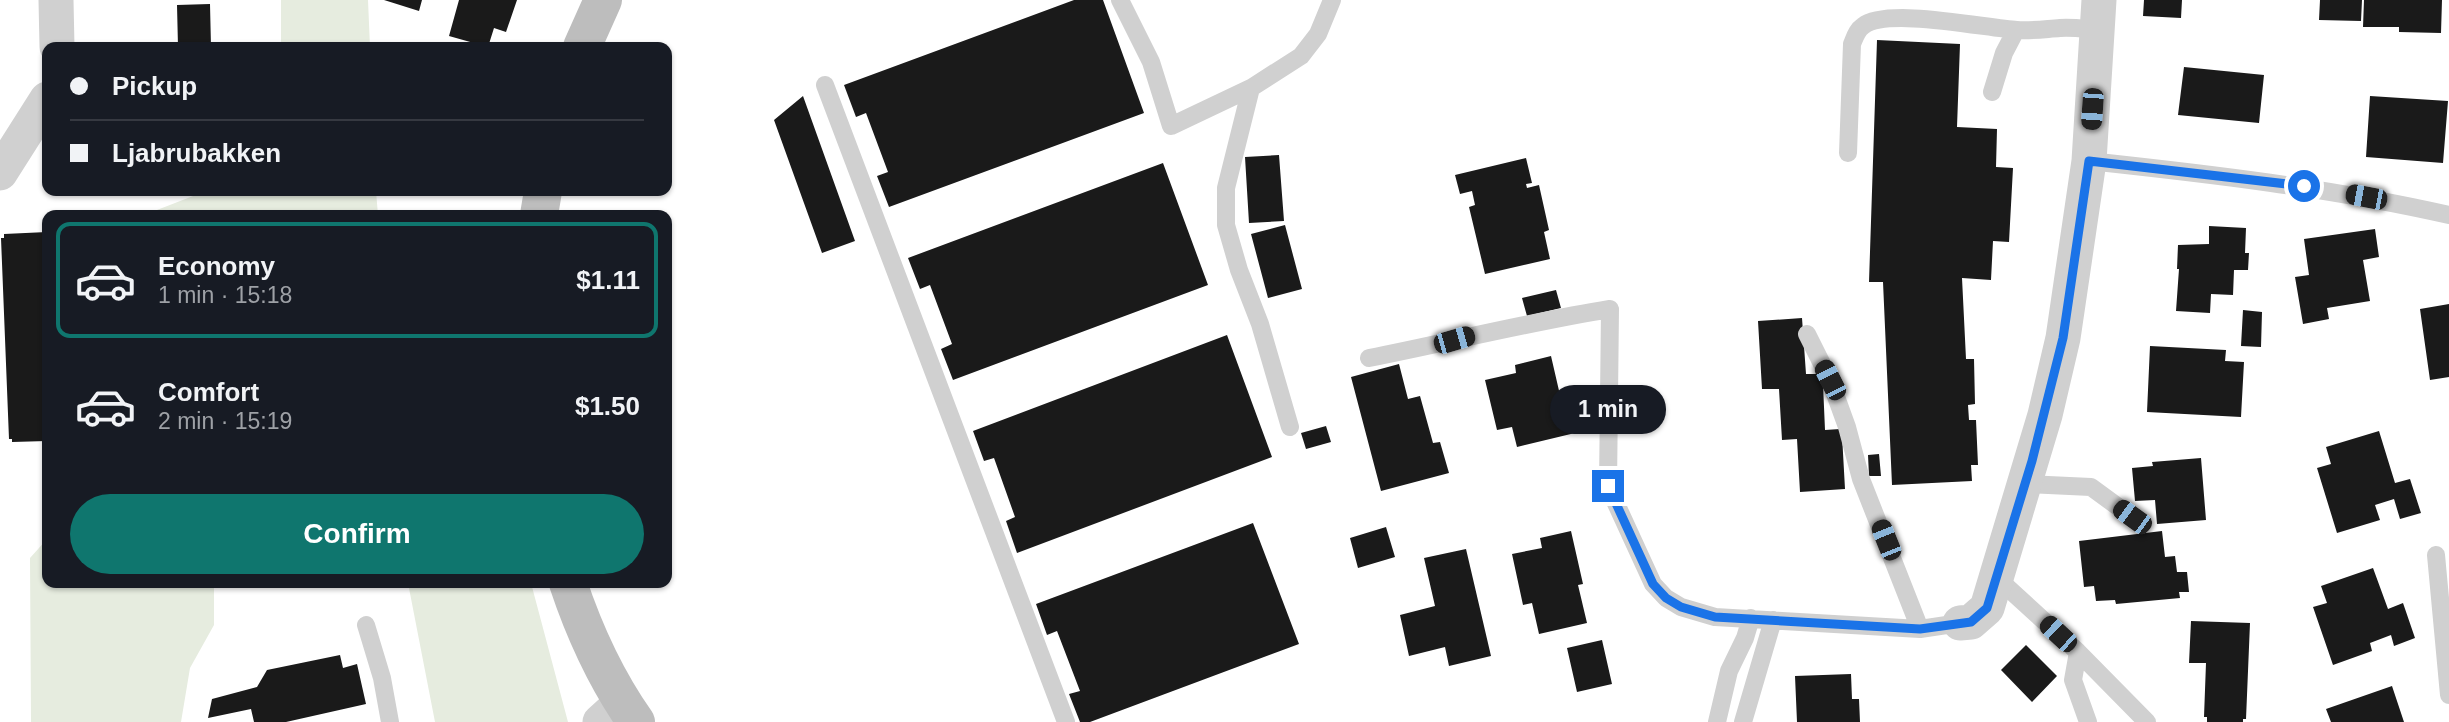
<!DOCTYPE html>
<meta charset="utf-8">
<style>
:root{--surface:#171b24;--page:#20242c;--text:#f1f3f6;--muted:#9ea1a6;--line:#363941;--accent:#0f766e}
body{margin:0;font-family:Helvetica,sans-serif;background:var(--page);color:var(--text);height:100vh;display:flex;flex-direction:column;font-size:26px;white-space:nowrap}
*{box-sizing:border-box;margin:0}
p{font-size:23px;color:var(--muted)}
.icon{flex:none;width:38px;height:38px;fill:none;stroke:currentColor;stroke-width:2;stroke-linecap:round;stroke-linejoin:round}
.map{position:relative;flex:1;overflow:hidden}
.details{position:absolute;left:42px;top:210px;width:630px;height:378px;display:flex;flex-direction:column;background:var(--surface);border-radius:14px;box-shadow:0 2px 5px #0004}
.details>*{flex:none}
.guide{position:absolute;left:42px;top:42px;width:630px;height:154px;border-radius:14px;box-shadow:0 2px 5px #0004;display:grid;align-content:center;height:154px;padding:0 28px;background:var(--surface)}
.end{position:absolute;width:32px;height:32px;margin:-16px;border:9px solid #1a73e8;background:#fff;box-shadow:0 0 0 4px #fff}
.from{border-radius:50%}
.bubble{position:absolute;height:49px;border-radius:24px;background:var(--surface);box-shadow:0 2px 5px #0004;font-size:23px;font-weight:600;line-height:49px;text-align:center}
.car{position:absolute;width:21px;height:42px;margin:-21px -10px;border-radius:9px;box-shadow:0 0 5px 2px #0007;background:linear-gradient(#222 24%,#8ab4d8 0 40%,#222 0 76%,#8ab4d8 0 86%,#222 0)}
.guide b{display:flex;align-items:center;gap:24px;height:66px;font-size:26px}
.guide b+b{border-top:2px solid var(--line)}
.guide i{width:18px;height:18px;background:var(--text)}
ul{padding:12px 0 0;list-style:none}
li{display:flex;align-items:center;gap:21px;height:116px;margin:0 14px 10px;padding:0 14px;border:4px solid transparent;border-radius:14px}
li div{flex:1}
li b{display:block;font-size:26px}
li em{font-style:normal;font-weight:600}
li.selected{border-color:var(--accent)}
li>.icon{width:63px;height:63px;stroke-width:1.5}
.button{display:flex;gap:14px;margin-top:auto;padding:14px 28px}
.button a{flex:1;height:80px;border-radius:42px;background:var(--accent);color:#fff;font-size:28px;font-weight:600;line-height:80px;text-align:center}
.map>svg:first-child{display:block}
.green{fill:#e6ecdf}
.building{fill:#1a1a1a}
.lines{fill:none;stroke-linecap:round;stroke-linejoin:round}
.lane{stroke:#d0d0d0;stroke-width:18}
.street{stroke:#d0d0d0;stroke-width:35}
.secondary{stroke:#bdbdbd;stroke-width:38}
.route{stroke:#1a73e8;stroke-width:9}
</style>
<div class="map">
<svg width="2449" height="722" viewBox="0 0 2449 722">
<rect width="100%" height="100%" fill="#fff"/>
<path class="green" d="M281 0H368L370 47H281Z
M206 191H376L378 215H144Z
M47 539V583H214V625L190 668 181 722H31L30 558Z
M408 583H531L568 722H435Z"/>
<path class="building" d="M384 0H422L419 11Z
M459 0H517L506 32 494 28 488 47 449 36Z
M1074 0H1103L1144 113 889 207 877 176 888 172 866 113 856 117 844 85Z
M2144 0H2182L2181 18 2143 16Z
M2320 0H2362L2361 21 2319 20Z
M2364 0H2442L2441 33 2399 32V27H2363Z
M210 4 211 47H178L177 5Z
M1877 40 1960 44 1957 127 1997 129 1996 167 2013 168 2009 242 1993 241 1991 280 1962 278 1966 359H1974L1975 404 1968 405 1969 420H1976L1978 465H1971L1972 481 1892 485 1883 282H1869Z
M2184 67 2264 75 2259 123 2178 115Z
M803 96 855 241 822 253 774 120Z
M2370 96 2448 101 2443 163 2366 157Z
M1279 155 1284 221 1249 223 1245 157Z
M1526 158 1532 183 1526 184 1527 188 1539 185 1549 230 1544 232 1550 259 1485 274 1469 207 1475 205 1472 191 1460 194 1455 175Z
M1163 163 1208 285 953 380 941 349 952 344 930 285 920 289 908 258Z
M1285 225 1302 289 1268 298 1251 234Z
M2209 226 2246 228 2245 253H2249L2248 270H2234L2233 295 2211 294 2210 313 2176 311 2179 269H2177L2178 245 2209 244Z
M2375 229 2379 257 2363 260 2370 301 2327 308 2329 319 2303 324 2295 277 2309 275 2304 239Z
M47 232V441L12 442V439H9L1 238H4V234Z
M1556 290 1561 308 1527 316 1522 298Z
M2449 304V377L2430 380 2420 309Z
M2243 310 2262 312 2261 347 2241 346Z
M1802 318 1806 374H1820L1821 384H1823L1825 430 1840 429V436L1842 435 1845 489 1800 492 1797 439 1782 440 1779 389H1762L1758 321Z
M1227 335 1272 457 1017 553 1006 521 1015 517 994 458 984 461 973 431Z
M2150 346 2226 350 2225 361 2244 362 2241 417 2147 412Z
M1551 356 1560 395 1566 394 1575 433 1517 447 1512 427 1497 430 1485 380 1516 373 1515 365Z
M1399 364 1408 399 1420 396 1433 443 1440 442 1449 473 1381 491 1351 377Z
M1326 426 1331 442 1306 449 1301 433Z
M2379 431 2395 483 2410 479 2421 513 2400 519 2394 499 2375 505 2380 520 2337 533 2317 468 2331 464 2326 447Z
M1879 454 1881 476H1869L1868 455Z
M2201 458 2206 520 2157 524 2155 500 2135 501 2132 468 2153 466 2152 462Z
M1253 523 1299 644 1090 722H1080L1069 694 1080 691 1057 631 1047 635 1036 604Z
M1386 527 1395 557 1358 568 1350 538Z
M1571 531 1583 584 1578 585 1587 623 1539 634 1532 603 1523 605 1512 554 1542 548 1540 538Z
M2162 531 2165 557 2175 556 2177 572H2187L2189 592H2179L2180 598 2116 604 2115 600 2096 601 2094 586 2084 587 2079 541Z
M1466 549 1491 656 1449 666 1445 647 1409 656 1400 615 1435 606 1424 558Z
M2373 568 2388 609 2403 603 2415 638 2394 646 2391 635 2370 643 2372 651 2333 665 2313 607 2327 603 2321 586Z
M2191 621 2250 623 2246 719H2243V722H2207V717H2204L2206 663H2189Z
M1602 640 1612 684 1577 692 1567 648Z
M2026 645 2057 676 2032 702 2001 670Z
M340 655 343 668 357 664 366 704 286 722H254L251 709 208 718 212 699 257 687 267 670Z
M1851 674 1852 699H1859L1860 722H1797L1795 676Z
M2392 686 2404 722H2331L2326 709Z"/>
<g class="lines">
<path class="lane" d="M1120 0 1151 62 1171 126 1251 88 1301 56 1318 34 1332 0
M825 85 1066 722
M1251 88 1226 188V225L1239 270 1260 324 1290 427
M1992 92 2004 53 2016 30
M1848 153 1852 44C1855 37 1857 30 1863 26 1887 7 1985 28 2017 30 2031 31 2045 29 2060 28 2072 27 2085 29 2097 30
M2089 161C2210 174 2330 188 2449 215
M1807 334 1830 380 1847 427 1861 479 1920 629
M1369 358C1450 342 1529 322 1610 309L1608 486 1653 584 1666 598 1681 607 1715 617 1920 629 1960 623
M2025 484 2091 487 2132 517
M2436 555 2449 695
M1997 578 2078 652 2147 722
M366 625 382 678 390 722
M2078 652 2073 680 2088 722
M1717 722 1729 671 1745 638 1751 618
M1743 722 1773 620"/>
<path class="street" d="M56 0 57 47
M0 173 47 99
M1960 623 1971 622 1987 608 2045 415 2063 338 2089 161 2099 0
M600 722 622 702"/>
<path class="secondary" d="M582 47 603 0
M539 215 543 191
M568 583C585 634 605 678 636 722"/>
</g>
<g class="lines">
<path class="route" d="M1608 486 1653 584 1666 598 1681 607 1715 617 1920 629 1971 622 1987 608 2032 461 2063 338 2089 161 2304 186"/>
</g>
</svg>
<i class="end from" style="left:2304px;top:186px"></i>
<i class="end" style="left:1608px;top:486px"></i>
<div class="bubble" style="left:1550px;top:385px;width:116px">1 min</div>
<i class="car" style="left:2092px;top:109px;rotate:184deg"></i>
<i class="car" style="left:2366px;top:197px;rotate:281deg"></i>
<i class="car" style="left:1454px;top:340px;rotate:74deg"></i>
<i class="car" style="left:1830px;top:380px;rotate:333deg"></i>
<i class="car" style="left:2132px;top:517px;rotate:306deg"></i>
<i class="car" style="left:1886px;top:540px;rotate:338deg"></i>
<i class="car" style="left:2058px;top:634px;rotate:313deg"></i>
<div class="guide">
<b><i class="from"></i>Pickup</b>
<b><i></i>Ljabrubakken</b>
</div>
<section class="details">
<ul>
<li class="selected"><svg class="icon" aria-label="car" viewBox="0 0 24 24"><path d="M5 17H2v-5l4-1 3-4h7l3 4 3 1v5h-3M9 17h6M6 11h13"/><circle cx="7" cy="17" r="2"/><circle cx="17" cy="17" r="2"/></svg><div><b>Economy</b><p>1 min · 15:18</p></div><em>$1.11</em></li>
<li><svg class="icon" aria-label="car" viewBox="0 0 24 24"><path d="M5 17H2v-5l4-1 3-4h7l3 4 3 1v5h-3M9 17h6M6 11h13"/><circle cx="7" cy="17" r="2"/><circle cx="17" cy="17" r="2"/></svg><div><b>Comfort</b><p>2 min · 15:19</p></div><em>$1.50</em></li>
</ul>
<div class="button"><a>Confirm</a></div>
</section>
</div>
